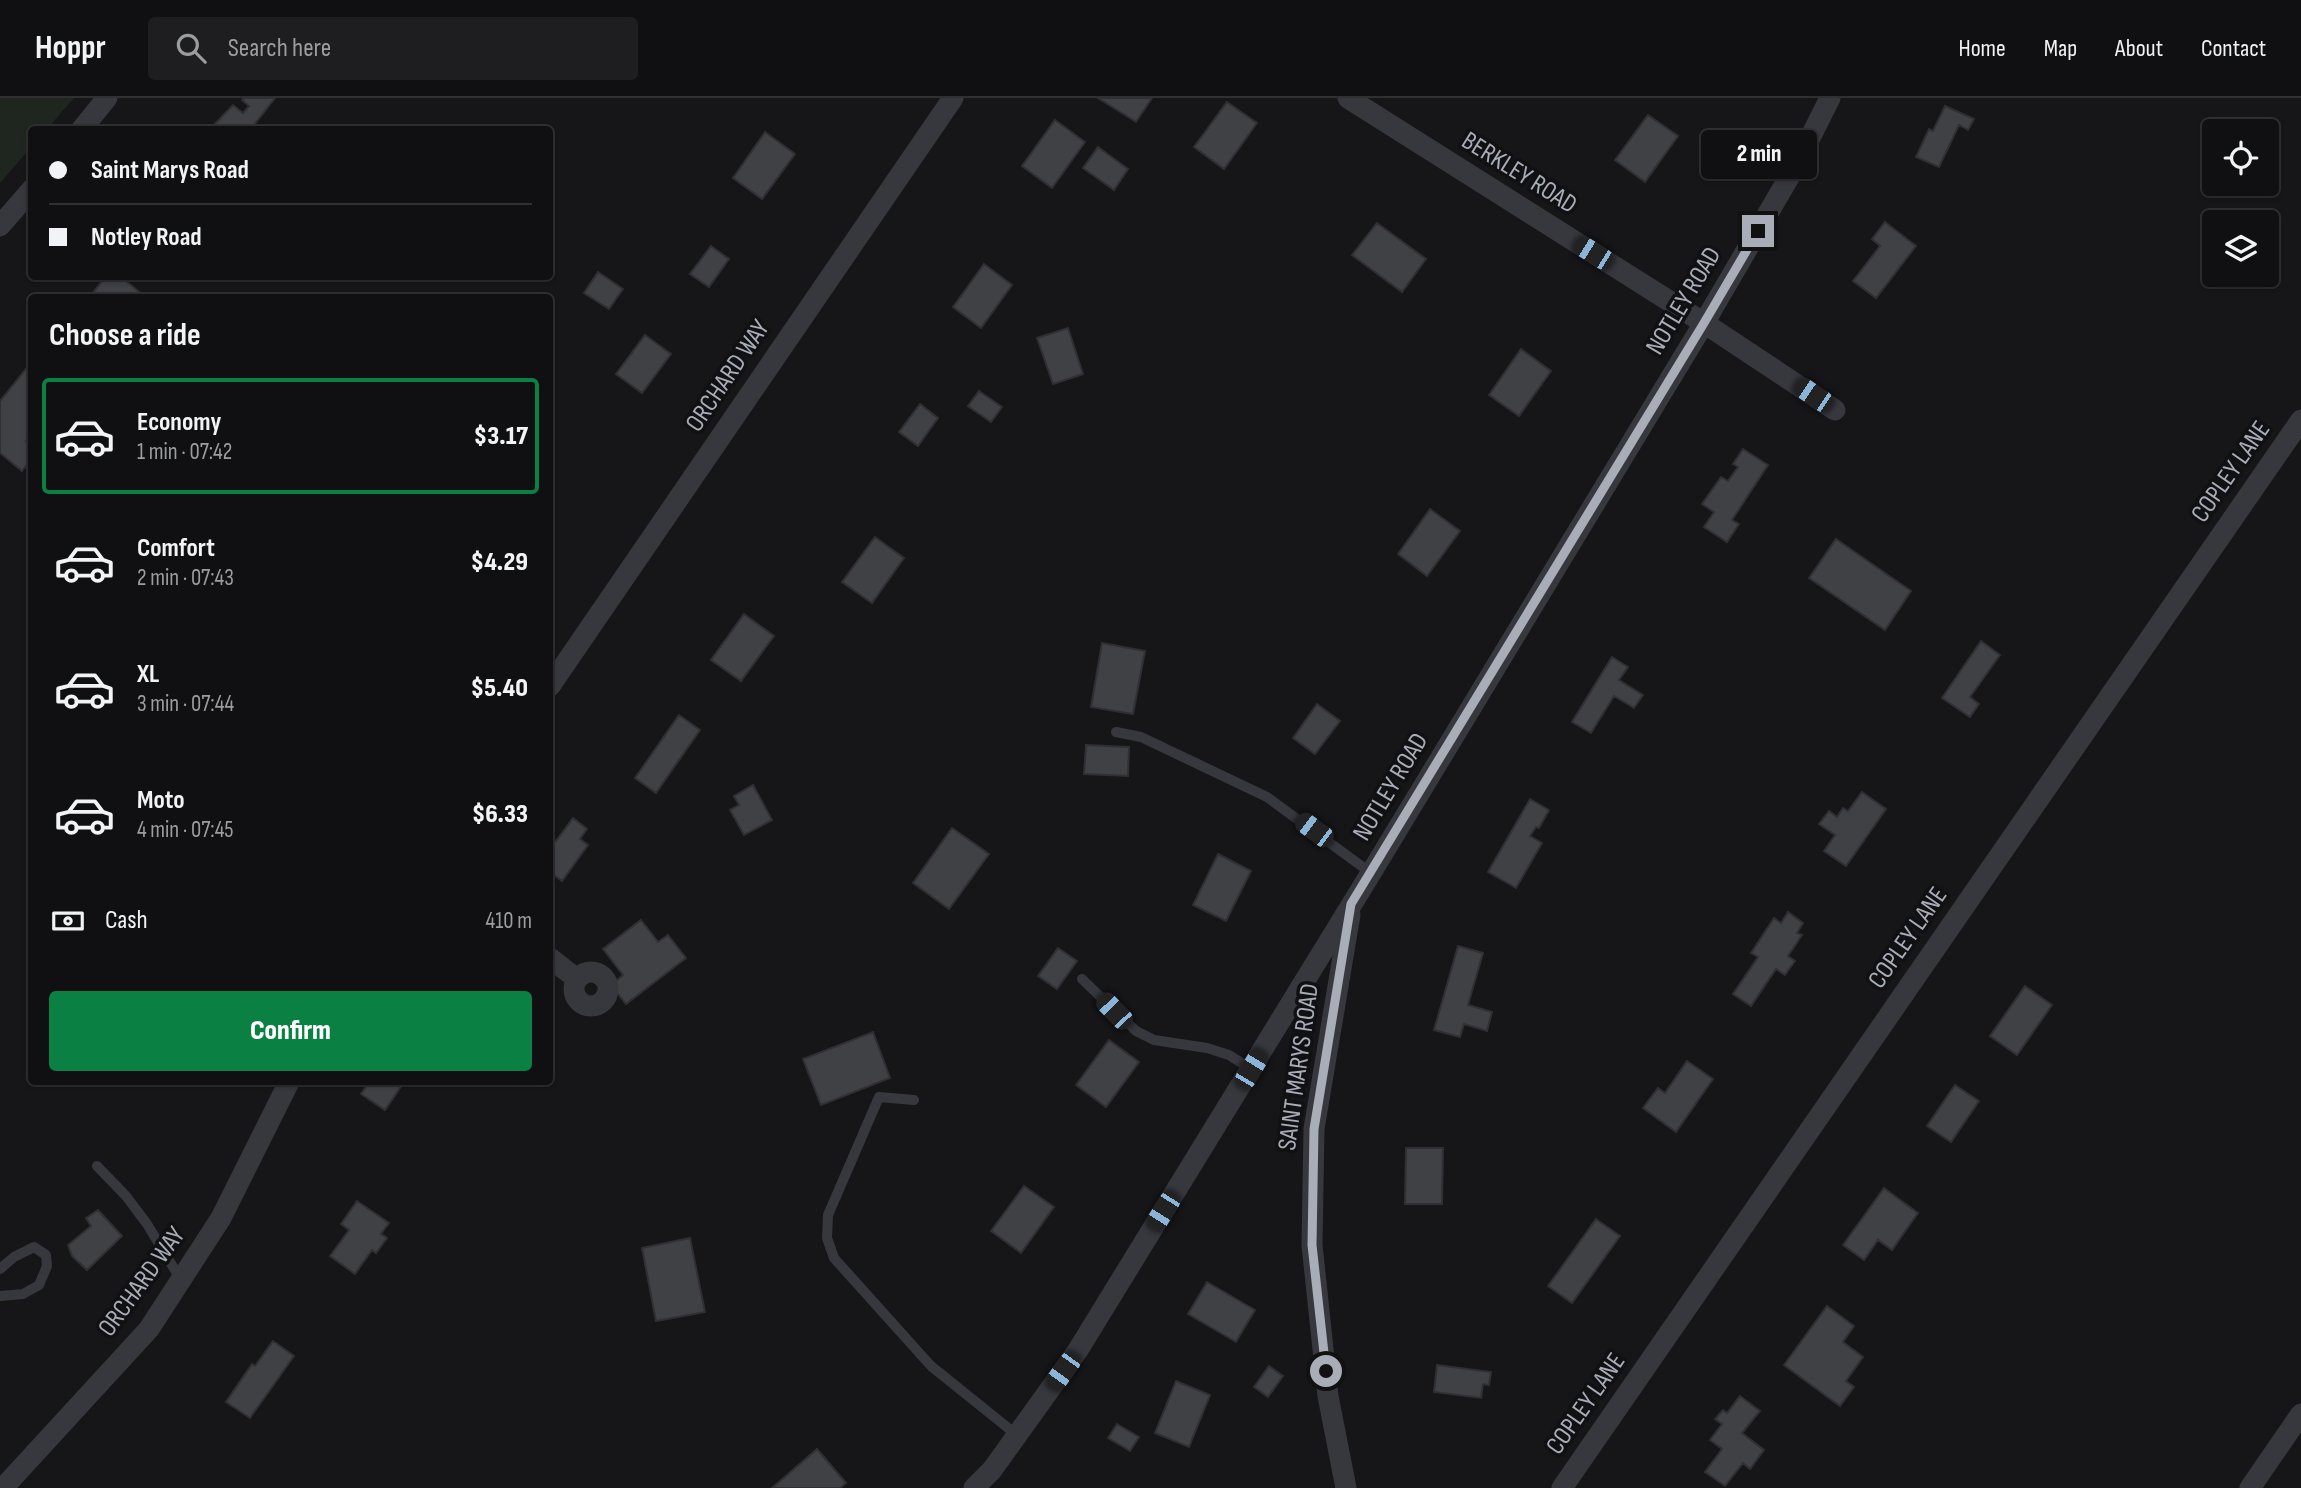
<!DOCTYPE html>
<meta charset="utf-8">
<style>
:root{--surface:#101012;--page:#1e1e20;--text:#f1f3f6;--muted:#9c9d9f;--line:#303032;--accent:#0b8043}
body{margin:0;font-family:"Sofia Sans Condensed",sans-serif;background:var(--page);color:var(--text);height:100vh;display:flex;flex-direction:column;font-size:26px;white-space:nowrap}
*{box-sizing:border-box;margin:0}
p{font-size:23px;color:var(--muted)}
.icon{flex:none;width:38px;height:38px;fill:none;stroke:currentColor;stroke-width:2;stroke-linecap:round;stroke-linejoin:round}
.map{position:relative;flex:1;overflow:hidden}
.panel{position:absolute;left:28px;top:196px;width:525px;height:791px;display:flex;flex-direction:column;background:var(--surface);border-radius:7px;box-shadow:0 2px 5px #0004,0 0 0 2px var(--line)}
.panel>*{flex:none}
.hud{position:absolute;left:28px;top:28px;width:525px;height:154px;border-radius:7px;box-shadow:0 2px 5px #0004,0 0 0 2px var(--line);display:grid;align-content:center;height:154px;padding:0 21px;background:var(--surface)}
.controls{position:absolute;left:2202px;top:21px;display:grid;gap:14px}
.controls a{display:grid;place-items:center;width:77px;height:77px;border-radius:7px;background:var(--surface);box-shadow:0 2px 5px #0004,0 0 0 2px var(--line);font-size:35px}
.end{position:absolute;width:32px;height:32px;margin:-16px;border:9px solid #a8adb8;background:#111;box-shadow:0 0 0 4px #111}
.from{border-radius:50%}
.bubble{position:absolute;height:49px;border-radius:7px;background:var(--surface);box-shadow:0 2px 5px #0004,0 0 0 2px var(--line);font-size:23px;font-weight:800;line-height:49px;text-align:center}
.car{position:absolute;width:21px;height:42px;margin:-21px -10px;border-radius:9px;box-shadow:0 0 5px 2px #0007;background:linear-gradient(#222 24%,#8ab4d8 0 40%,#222 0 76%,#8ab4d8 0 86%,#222 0)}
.hud b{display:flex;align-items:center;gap:24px;height:66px;font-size:26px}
.hud b+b{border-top:2px solid var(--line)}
.hud i{width:18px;height:18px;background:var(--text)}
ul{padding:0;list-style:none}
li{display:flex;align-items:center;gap:21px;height:116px;margin:0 14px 10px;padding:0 7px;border:4px solid transparent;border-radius:7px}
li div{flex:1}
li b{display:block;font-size:26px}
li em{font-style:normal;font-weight:800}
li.on{border-color:var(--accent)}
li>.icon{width:63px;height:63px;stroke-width:1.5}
h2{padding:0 21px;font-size:32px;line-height:84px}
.pay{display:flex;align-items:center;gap:18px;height:77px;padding:0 21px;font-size:26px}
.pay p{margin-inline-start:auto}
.action{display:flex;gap:14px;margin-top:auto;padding:14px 21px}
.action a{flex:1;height:80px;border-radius:7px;background:var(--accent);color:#fff;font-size:28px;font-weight:800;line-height:80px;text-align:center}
header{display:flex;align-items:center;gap:42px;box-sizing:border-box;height:98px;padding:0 35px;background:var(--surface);border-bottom:2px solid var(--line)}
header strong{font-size:33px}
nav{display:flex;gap:38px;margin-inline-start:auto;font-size:24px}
.search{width:490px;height:63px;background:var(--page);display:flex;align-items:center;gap:18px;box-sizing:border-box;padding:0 24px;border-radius:7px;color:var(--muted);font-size:26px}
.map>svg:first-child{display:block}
.green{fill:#1e261f}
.building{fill:#404145;stroke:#303034;stroke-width:2}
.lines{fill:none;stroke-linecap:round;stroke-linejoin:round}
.lane{stroke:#37383d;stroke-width:10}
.street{stroke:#37383d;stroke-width:21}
.route{stroke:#a8adb8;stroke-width:9}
.labels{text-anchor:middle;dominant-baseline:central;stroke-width:7;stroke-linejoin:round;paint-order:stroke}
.street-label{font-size:26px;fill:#a8adb8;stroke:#111113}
</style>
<header>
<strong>Hoppr</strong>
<div class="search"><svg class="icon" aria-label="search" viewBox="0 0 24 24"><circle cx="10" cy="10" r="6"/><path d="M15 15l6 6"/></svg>Search here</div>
<nav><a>Home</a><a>Map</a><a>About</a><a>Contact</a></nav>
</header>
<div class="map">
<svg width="2301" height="1390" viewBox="0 0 2301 1390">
<rect width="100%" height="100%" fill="#161618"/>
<path class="green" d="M0 0H74L47 31 32 32 31 49 0 85Z"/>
<path class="building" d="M244 0H275L250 32H209L233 7 243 15 249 8 242 2Z
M1098 0H1152L1136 24Z
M1227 4 1257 25 1224 71 1194 49Z
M1945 8 1974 21 1968 32 1959 27 1939 69 1916 59 1929 31 1933 33Z
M1648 17 1678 38 1645 84 1615 62Z
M1055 22 1085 44 1052 90 1022 68Z
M765 34 795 56 762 101 733 80Z
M1098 49 1128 71 1114 92 1083 70Z
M1885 124 1916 148 1876 200 1853 183 1880 148 1872 141Z
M1377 125 1426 161 1402 194 1352 157Z
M711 148 729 161 709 189 690 176Z
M984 166 1012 187 981 230 953 209Z
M598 174 623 191 609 211 584 195Z
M106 178H120L144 198 89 200Z
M1068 230 1083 276 1053 286 1037 240Z
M645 237 671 256 642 295 616 276Z
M1521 251 1551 273 1519 318 1489 297Z
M29 267 32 269V337L26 343 32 348V361L22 373 0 355V303Z
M979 293 1002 309 991 324 968 308Z
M920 306 938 320 918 348 899 334Z
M1743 351 1768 367 1732 422 1739 426 1727 444 1704 429 1714 414 1702 406 1721 379 1728 383 1738 369 1733 366Z
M1430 411 1460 433 1427 478 1398 456Z
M875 439 904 460 872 505 842 484Z
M1836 441 1911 493 1885 532 1809 480Z
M744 516 774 538 741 583 711 562Z
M1981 543 2000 557 1970 599 1979 606 1970 619 1942 600Z
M1102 545 1145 553 1133 616 1091 609Z
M1612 559 1628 569 1619 582 1643 597 1634 610 1614 598 1591 635 1572 624Z
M1317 606 1340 623 1315 656 1293 640Z
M679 617 700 632 656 695 635 680Z
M1086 647 1129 649 1128 678 1084 676Z
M753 687 772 722 744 737 730 712 739 707 734 698Z
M1862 694 1886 711 1846 768 1824 753 1835 737 1819 726 1829 713 1837 719 1843 710 1848 713Z
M1530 701 1549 712 1539 730 1536 729 1530 738 1542 745 1516 790 1488 774Z
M573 720 587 731 580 741 588 747 562 783 550 774V740L556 743Z
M952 730 989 756 949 811 913 785Z
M1218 756 1251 773 1226 823 1193 807Z
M1788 814 1803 825 1797 835 1802 837 1788 858 1795 863 1785 877 1776 871 1751 908 1733 896 1758 859 1751 855 1774 820 1781 825Z
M641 822 658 844 668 837 686 860 626 906 611 887 623 877 603 851Z
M1458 848 1483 855 1468 907 1492 914 1487 933 1464 926 1460 939 1434 932Z
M1058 850 1077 863 1057 891 1038 878Z
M2025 888 2052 907 2017 957 1990 938Z
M873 934 890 980 821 1007 803 961Z
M1109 942 1139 964 1106 1009 1076 987Z
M1687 963 1713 981 1676 1034 1643 1010 1658 990 1665 995Z
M369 984H404L385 1012 361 996Z
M1955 987 1979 1003 1951 1044 1927 1028Z
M1406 1050H1443L1442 1106H1405Z
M1024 1088 1054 1109 1021 1155 991 1133Z
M1884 1090 1918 1115 1892 1152 1878 1142 1864 1162 1843 1147Z
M357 1103 389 1125 381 1136 387 1140 376 1155 372 1152 355 1176 330 1158 349 1132 341 1126Z
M98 1112 122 1138 87 1172 72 1158 68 1147 91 1128 86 1120Z
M1596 1121 1620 1138 1572 1205 1548 1188Z
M690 1140 705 1214 656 1223 642 1150Z
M1207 1184 1255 1212 1236 1244 1188 1216Z
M1827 1208 1854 1228 1843 1244 1863 1259 1846 1283 1854 1289 1840 1308 1784 1267Z
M273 1243 294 1258 250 1320 226 1304 252 1266 255 1268Z
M1437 1267 1491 1274 1489 1287 1483 1286 1481 1300 1434 1294Z
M1269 1268 1283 1278 1268 1299 1254 1289Z
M1176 1283 1210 1297 1189 1349 1155 1335Z
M1740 1298 1760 1313 1742 1335 1764 1352 1750 1371 1743 1365 1725 1388 1705 1374 1722 1351 1710 1342 1722 1326 1715 1321 1723 1312 1727 1315Z
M1117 1326 1139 1339 1130 1353 1108 1340Z
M817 1351 846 1385 840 1390H772Z"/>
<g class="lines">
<path class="lane" d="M1116 634 1141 639 1267 699 1371 775
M1082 881 1136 933 1154 942 1207 950 1229 957 1251 971
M914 1002 879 999 828 1117 827 1140 834 1160 931 1268 1017 1337
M97 1068 126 1098 147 1126 181 1182
M0 1171 14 1159 34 1149 46 1157 47 1168 39 1187 23 1196 0 1198"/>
<path class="street" d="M1348 0 1704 225 1835 312
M81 32 107 0
M0 128 32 91
M550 588 953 0
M550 860 577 881
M574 891a17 17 0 1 1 34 0a17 17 0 1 1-34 0Z
M3 1390 149 1231 221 1120 289 984
M974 1390 992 1372 1078 1252 1371 775 1704 225 1798 64 1830 0
M1346 1390 1328 1298 1312 1147 1314 1031 1350 817
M1562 1390 2301 322
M2250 1390 2301 1316"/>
</g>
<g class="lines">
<path class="route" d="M1326 1273 1312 1147 1314 1031 1351 806 1704 225 1758 133"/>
</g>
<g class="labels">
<g class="street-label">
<text transform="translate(1519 75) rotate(32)">BERKLEY ROAD</text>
<text transform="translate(1684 203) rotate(-59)">NOTLEY ROAD</text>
<text transform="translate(728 278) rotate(-56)">ORCHARD WAY</text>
<text transform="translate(2231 374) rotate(-55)">COPLEY LANE</text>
<text transform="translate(1391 689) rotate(-59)">NOTLEY ROAD</text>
<text transform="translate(1908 840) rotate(-55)">COPLEY LANE</text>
<text transform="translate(1299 969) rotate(-82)">SAINT MARYS ROAD</text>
<text transform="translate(142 1184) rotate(-54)">ORCHARD WAY</text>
<text transform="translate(1586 1306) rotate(-55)">COPLEY LANE</text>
</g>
</g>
</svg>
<div class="controls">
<a><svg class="icon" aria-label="locate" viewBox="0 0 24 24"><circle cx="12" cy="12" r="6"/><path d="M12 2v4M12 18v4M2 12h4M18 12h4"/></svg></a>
<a><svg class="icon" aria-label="layers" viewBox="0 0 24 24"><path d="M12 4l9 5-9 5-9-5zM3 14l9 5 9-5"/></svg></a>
</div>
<i class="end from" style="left:1326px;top:1273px"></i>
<i class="end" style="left:1758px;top:133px"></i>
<div class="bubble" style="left:1701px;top:32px;width:116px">2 min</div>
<i class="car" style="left:1593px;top:155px;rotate:302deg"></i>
<i class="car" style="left:1813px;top:297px;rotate:304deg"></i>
<i class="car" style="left:1314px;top:732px;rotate:307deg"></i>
<i class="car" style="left:1114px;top:913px;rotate:316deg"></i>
<i class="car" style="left:1251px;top:971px;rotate:31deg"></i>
<i class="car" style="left:1163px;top:1113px;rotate:212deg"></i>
<i class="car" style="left:1063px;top:1273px;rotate:216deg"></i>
<div class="hud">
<b><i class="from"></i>Saint Marys Road</b>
<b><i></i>Notley Road</b>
</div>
<section class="panel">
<h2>Choose a ride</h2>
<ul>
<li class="on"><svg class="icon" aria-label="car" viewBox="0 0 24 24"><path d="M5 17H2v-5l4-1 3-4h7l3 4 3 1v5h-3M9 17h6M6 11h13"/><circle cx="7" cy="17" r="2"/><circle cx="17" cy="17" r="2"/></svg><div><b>Economy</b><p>1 min · 07:42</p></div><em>$3.17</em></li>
<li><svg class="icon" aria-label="car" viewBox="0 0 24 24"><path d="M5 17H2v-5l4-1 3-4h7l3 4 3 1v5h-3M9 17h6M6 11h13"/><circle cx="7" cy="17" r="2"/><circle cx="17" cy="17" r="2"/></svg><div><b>Comfort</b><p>2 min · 07:43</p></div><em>$4.29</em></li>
<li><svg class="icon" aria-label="car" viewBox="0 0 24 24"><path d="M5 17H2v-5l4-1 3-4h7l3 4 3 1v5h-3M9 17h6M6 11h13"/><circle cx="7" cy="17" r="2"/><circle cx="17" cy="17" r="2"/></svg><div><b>XL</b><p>3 min · 07:44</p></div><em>$5.40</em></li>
<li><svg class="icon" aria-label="car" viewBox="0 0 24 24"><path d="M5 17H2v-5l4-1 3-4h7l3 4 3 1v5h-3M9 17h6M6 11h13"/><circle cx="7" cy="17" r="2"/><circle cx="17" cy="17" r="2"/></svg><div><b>Moto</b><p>4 min · 07:45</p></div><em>$6.33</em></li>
</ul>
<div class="pay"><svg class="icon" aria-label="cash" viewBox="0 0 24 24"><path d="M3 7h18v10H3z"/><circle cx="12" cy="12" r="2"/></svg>Cash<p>410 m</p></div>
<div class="action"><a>Confirm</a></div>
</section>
</div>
